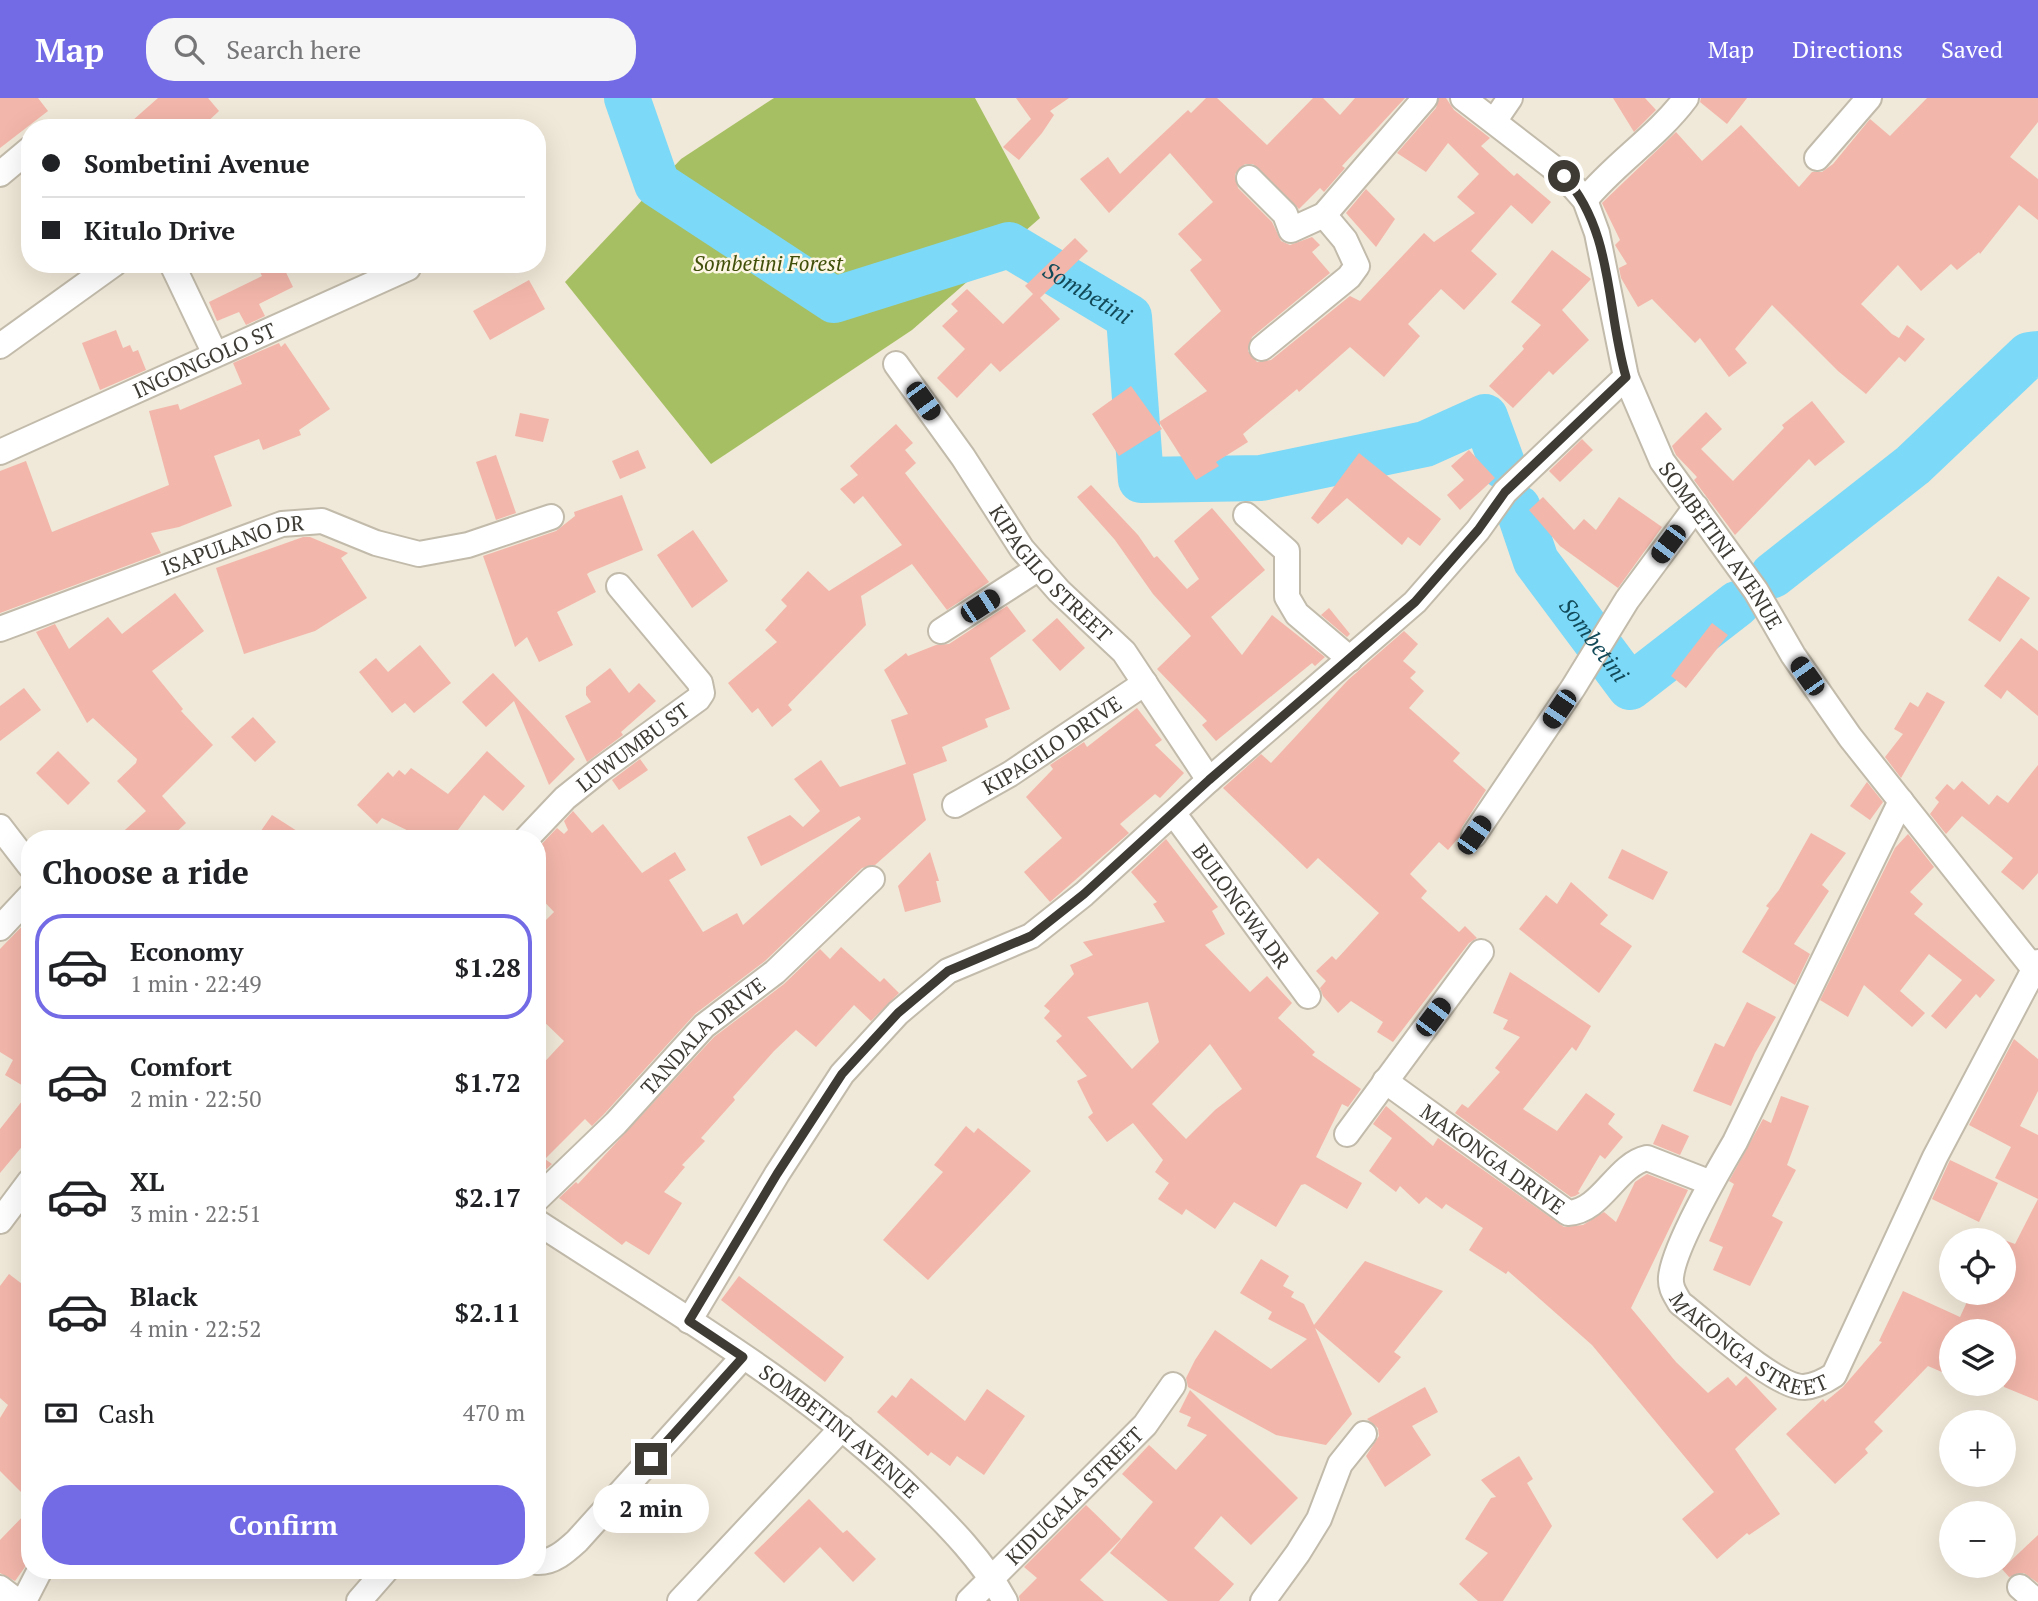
<!DOCTYPE html>
<meta charset="utf-8">
<style>
:root{--surface:#fff;--page:#f6f6f6;--text:#202124;--muted:#757577;--line:#e0e0e0;--accent:#736be5}
body{margin:0;font-family:"PT Serif",serif;background:var(--page);color:var(--text);height:100vh;display:flex;flex-direction:column;font-size:26px;white-space:nowrap}
*{box-sizing:border-box;margin:0}
p{font-size:23px;color:var(--muted)}
.icon{flex:none;width:38px;height:38px;fill:none;stroke:currentColor;stroke-width:2;stroke-linecap:round;stroke-linejoin:round}
.map{position:relative;flex:1;overflow:hidden}
.details{position:absolute;left:21px;top:732px;width:525px;height:749px;display:flex;flex-direction:column;background:var(--surface);border-radius:28px;box-shadow:0 7px 28px #0002}
.details>*{flex:none}
.guide{position:absolute;left:21px;top:21px;width:525px;height:154px;border-radius:28px;box-shadow:0 7px 28px #0002;display:grid;align-content:center;height:154px;padding:0 21px;background:var(--surface)}
.tools{position:absolute;left:1939px;top:1130px;display:grid;gap:14px}
.tools a{display:grid;place-items:center;width:77px;height:77px;border-radius:50%;background:var(--surface);box-shadow:0 7px 28px #0002;font-size:35px}
.end{position:absolute;width:32px;height:32px;margin:-16px;border:9px solid #3d3b34;background:#fff;box-shadow:0 0 0 4px #fff}
.from{border-radius:50%}
.bubble{position:absolute;height:49px;border-radius:24px;background:var(--surface);box-shadow:0 7px 28px #0002;font-size:23px;font-weight:800;line-height:49px;text-align:center}
.car{position:absolute;width:21px;height:42px;margin:-21px -10px;border-radius:9px;box-shadow:0 0 5px 2px #0007;background:linear-gradient(#222 24%,#8ab4d8 0 40%,#222 0 76%,#8ab4d8 0 86%,#222 0)}
.guide b{display:flex;align-items:center;gap:24px;height:66px;font-size:26px}
.guide b+b{border-top:2px solid var(--line)}
.guide i{width:18px;height:18px;background:var(--text)}
ul{padding:0;list-style:none}
li{display:flex;align-items:center;gap:21px;height:105px;margin:0 14px 10px;padding:0 7px;border:4px solid transparent;border-radius:28px}
li div{flex:1}
li b{display:block;font-size:26px}
li em{font-style:normal;font-weight:800}
li.active{border-color:var(--accent)}
li>.icon{width:63px;height:63px;stroke-width:1.5}
h2{padding:0 21px;font-size:32px;line-height:84px}
.pay{display:flex;align-items:center;gap:18px;height:77px;padding:0 21px;font-size:26px}
.pay p{margin-inline-start:auto}
.action{display:flex;gap:14px;margin-top:auto;padding:14px 21px}
.action a{flex:1;height:80px;border-radius:28px;background:var(--accent);color:#fff;font-size:28px;font-weight:800;line-height:80px;text-align:center}
header{display:flex;align-items:center;gap:42px;box-sizing:border-box;height:98px;padding:0 35px;background:var(--accent);color:#fff}
header strong{font-size:33px}
nav{display:flex;gap:38px;margin-inline-start:auto;font-size:24px}
.search{width:490px;height:63px;background:var(--page);display:flex;align-items:center;gap:18px;box-sizing:border-box;padding:0 24px;border-radius:28px;color:var(--muted);font-size:26px}
.map>svg:first-child{display:block}
.forest{fill:#a6bf62}
.lines{fill:none;stroke-linecap:round;stroke-linejoin:round}
.river{stroke:#7cd9f7;stroke-width:46}
.building{fill:#f3b6aa;fill-rule:evenodd}
.minor-casing{stroke:#c2bbab;stroke-width:28}
.minor{stroke:#fff;stroke-width:24}
.route{stroke:#3d3b34;stroke-width:9}
.labels{text-anchor:middle;dominant-baseline:central;stroke-width:5;stroke-linejoin:round;paint-order:stroke}
.park-label{font-size:21px;font-style:italic;fill:#404f09;stroke:#fdf6e5}
.street-label{font-size:21px;fill:#3d3b34;stroke:#fdf6e5}
.water-label{font-size:23px;font-style:italic;fill:#124a59;stroke:#fdf6e5}
</style>
<header>
<strong>Map</strong>
<div class="search"><svg class="icon" aria-label="search" viewBox="0 0 24 24"><circle cx="10" cy="10" r="6"/><path d="M15 15l6 6"/></svg>Search here</div>
<nav><a>Map</a><a>Directions</a><a>Saved</a></nav>
</header>
<div class="map">
<svg width="2038" height="1503" viewBox="0 0 2038 1503">
<rect width="100%" height="100%" fill="#f0e8d8"/>
<path class="forest" d="M774 0H975L1040 120 912 232 711 366 565 184 681 61Z"/>
<g class="lines">
<g class="river">
<path id="s1" d="M627 0 657 86 834 202 1009 147 1129 219 1141 382 1261 380 1425 346 1485 319 1503 368"/>
<path id="s2" d="M1518 410 1536 463 1630 589 1737 506"/>
<path d="M1773 477 1913 367 2029 257 2038 256"/>
</g>
</g>
<path class="building" d="M0 0H38L48 13 0 50Z
M158 0H208L219 13 201 30H124Z
M1016 0H1069L1050 13 1054 17 1042 35 1019 62 1003 49 1031 21Z
M1206 0H1217L1267 47 1313 0H1323L1340 17 1355 0H1405L1342 68 1345 70 1324 94 1320 90 1299 111 1253 66H1245L1235 76 1238 90 1272 124 1281 143 1290 147 1312 139 1320 147 1312 154 1330 175 1252 239 1248 253 1257 264 1271 262 1350 198 1360 203 1424 135 1434 144 1475 115 1457 99 1479 76 1448 45 1426 74 1397 55 1436 10 1439 0H1446L1454 12 1490 40 1481 48 1514 78 1517 75 1551 104 1532 126 1511 107 1471 153 1497 176 1464 212 1441 191 1408 226 1420 238 1384 279 1350 249 1299 294 1297 291 1243 336 1248 344 1216 364 1219 368 1196 382 1159 324 1207 293 1174 256 1221 213 1190 172 1202 162 1178 136 1213 104 1170 55 1109 115 1080 81 1108 59 1120 76 1188 12 1191 15Z
M1613 0H1645L1656 12 1634 34Z
M1701 0H1747L1727 26 1700 4Z
M1927 0H2038V24L2010 59 2038 81V122L2019 107 1980 156 1979 154 1957 172 1951 166 1921 193 1898 167 1861 206 1892 236 1899 240 1907 227 1925 241 1905 264 1899 259 1866 296 1838 273 1772 207 1735 251 1747 265 1729 279 1700 240 1695 245 1652 201 1638 209 1621 180 1619 170 1627 166 1615 147 1620 142 1602 105 1676 34 1702 63 1741 27 1799 89 1812 74H1822L1833 66 1870 21 1890 38Z
M1366 91 1395 121 1376 149 1346 115Z
M1075 140 1088 153 1040 200 1060 221 1000 274 991 265 957 300 937 280 965 251 942 228 958 213 951 206 967 191 1003 226 1033 196 1025 188Z
M1552 152 1591 181 1562 212 1589 242 1553 277 1549 273 1513 310 1489 288 1524 251 1522 248 1541 227 1511 204Z
M256 166H282L293 189 259 206 265 218 246 227 239 214 217 223 209 204 262 178Z
M529 182 545 211 490 242 473 213Z
M116 232 123 250 130 247 133 254 138 252 146 272 100 292 82 245Z
M279 245 281 249 285 245 330 311 299 332 301 337 263 352 259 341 214 358 232 408 179 429 151 435 161 455 0 515V373L26 363 52 434 169 387 149 313 178 306 180 312 242 286 233 265Z
M1131 288 1162 331 1119 358 1092 316Z
M1812 303 1845 344 1815 368 1809 361 1735 437 1694 382 1697 379 1676 357 1672 348 1706 314 1722 331 1701 351 1733 383 1784 330 1782 327Z
M520 315 549 321 543 344 515 338Z
M896 326 913 345 905 352 916 365 905 375 989 484 947 512 912 466 861 498 866 527 788 607 792 612 772 629 758 610 752 615 728 585 777 544 765 532 787 508 781 502 808 473 829 493 902 447 863 398 854 406 840 391 858 377 850 368Z
M1582 341 1593 352 1560 384 1549 373Z
M638 352 646 370 620 381 612 363Z
M1469 352 1495 380 1460 412 1447 397 1464 382 1451 368Z
M1359 355 1441 421 1420 448 1408 439 1402 447 1347 400 1318 426 1311 420Z
M496 357 516 415 496 422 476 364Z
M1091 387 1138 437 1154 460 1157 458 1187 491 1199 481 1174 443 1212 410 1265 472 1211 519 1242 557 1272 517 1325 559 1315 568 1312 565 1216 643 1202 627 1207 623 1157 571 1191 538 1153 496 1115 442 1077 399Z
M622 397 643 452 590 474 587 476 596 494 557 514 573 547 539 564 527 539 515 549 483 458 556 433 575 418 574 414Z
M1543 399 1574 432 1584 421 1596 432 1619 399 1662 429 1618 490 1560 448 1529 412Z
M693 432 728 483 692 510 657 457Z
M303 439H310L348 455 341 460 367 500 315 533 244 556 216 470Z
M1998 478 2030 500 2000 544 1968 522Z
M175 495 204 533 152 573 183 611 181 613 213 647 162 698 186 725 170 740H116L146 713 117 683 136 665 137 661 93 620 87 625 36 534 55 526 69 551 108 519 122 536Z
M1007 508 1026 533 990 560 1010 611 985 621 988 629 942 649 947 663 913 676 926 722 875 767 862 770 765 863 695 916 605 1015 592 1028 585 1021 545 1061 552 1066 537 1080V972L564 943 537 917V831L554 814 537 796V751L557 730 564 736 568 732 564 723 573 713 592 735 603 726 642 775 675 754 686 772 669 782 703 834 737 815 743 827 861 721 859 718 761 768 747 739 790 717 803 729 820 713 794 681 821 662 840 689 906 666 891 622 908 616 884 572 906 555 908 558 936 547 949 546Z
M1329 510 1350 536 1347 539 1321 517Z
M1057 520 1085 550 1060 573 1032 542Z
M1712 525 1728 537 1686 590 1671 578Z
M1404 533 1418 546 1403 563 1416 574 1410 580 1424 593 1409 610 1460 655 1453 663 1486 692 1462 729 1460 738 1448 752 1439 744 1410 776 1427 793 1421 800 1459 834 1465 828 1477 840 1469 845 1393 944 1377 934 1383 924 1351 903 1338 915 1323 898 1320 890 1326 883 1316 873 1332 858 1336 862 1379 815 1318 760 1307 771 1223 690 1261 656 1271 665 1348 582Z
M2021 540 2038 553V618L2007 592 2001 601 1984 588Z
M420 547 451 585 414 615 405 605 392 615 359 574 376 560 388 574Z
M610 570 629 595 639 585 656 603 621 634 623 637 587 664 565 618 591 604 586 597V589Z
M493 575 575 661 549 687 514 603 486 629 462 604Z
M24 590 41 612 0 643V608Z
M1927 594 1945 604 1901 680 1885 659 1903 636 1894 631 1910 604 1918 609Z
M1137 610 1162 642 1155 647 1184 675 1160 700 1155 696 1120 726 1129 735 1050 804 1024 774 1062 740 1026 699 1053 671 1050 667 1084 644 1087 649Z
M253 619 276 644 255 664 231 639Z
M58 653 90 685 68 707 36 675Z
M487 653 525 688 503 713 484 697 452 740H423L382 720 377 726 357 707 388 674 393 679 399 672 405 677 411 670 448 696Z
M640 661 648 672 619 692 612 682Z
M2038 667V775L2023 792 2001 774 2013 760 1962 718 1946 736 1930 716 1939 704 1935 700 1947 686 1954 692 1962 683 1989 707 1997 697 2008 705Z
M1867 684 1883 704 1870 722 1850 708Z
M272 717 308 740H256Z
M1811 735 1846 755 1822 787 1829 793 1794 846 1810 856 1795 887 1742 854 1769 810 1766 808 1779 792Z
M1908 736 1934 769 1910 794 1923 806 1914 816 1995 882 1980 900 1976 896 1946 931 1931 918 1962 882 1929 856 1900 893 1925 915 1912 929 1864 887 1848 919 1820 902 1895 750Z
M1166 741 1218 809 1212 813 1225 836 1205 847 1250 894 1267 878 1292 905 1278 920 1315 954 1312 957 1361 991 1348 1009 1342 1006 1316 1059 1362 1085 1347 1111 1305 1086 1301 1087 1276 1129 1234 1104 1215 1131 1186 1111 1182 1117 1158 1101 1169 1085 1155 1074 1163 1062 1133 1025 1107 1044 1088 1019 1093 1015 1077 983 1087 978 1056 943 1062 938 1044 920 1050 913 1044 908 1074 876 1070 867 1093 857 1083 844 1165 824 1153 806 1157 804 1131 774ZM1148 904 1159 944 1132 971 1087 919ZM1210 946 1242 991 1215 1012 1186 1041 1152 1006Z
M1622 751 1668 774 1653 802 1608 780Z
M930 754 939 783H936L941 804 905 814 898 788Z
M1571 784 1608 817 1600 826 1632 848 1599 895 1519 831 1546 797 1557 806Z
M30 820V992L5 977 13 962 0 954V851Z
M841 849 880 884 884 880 899 895 871 923 854 907 816 949 796 932 774 953 733 999 735 1002 701 1040 705 1043 682 1067 685 1069 664 1094 682 1105 649 1157 626 1143 622 1147 559 1100 576 1084 578 1086 714 939 784 886 820 851 830 861Z
M1510 874 1591 928 1576 953 1572 949 1523 1011 1557 1033 1586 995 1615 1016 1608 1026 1623 1039 1605 1061 1600 1057 1578 1094 1580 1095 1575 1098 1571 1099 1455 1015 1462 1006 1468 1010 1500 974 1495 970 1520 939 1503 931 1508 922 1493 915Z
M1747 904 1776 919 1755 955 1731 1008 1693 993 1715 945 1724 949Z
M2014 941 2038 961V993L2020 1028 2038 1037V1101L1995 1080 2011 1049 1969 1027Z
M30 993V1039L0 1075V1031Z
M1781 998 1809 1008 1787 1067 1796 1072 1772 1118 1783 1124 1750 1188 1713 1172 1723 1149 1709 1143 1734 1086 1729 1083 1763 1021 1771 1025Z
M1386 1008 1433 1048 1438 1040 1564 1129 1583 1127 1604 1114 1616 1124 1635 1084 1647 1076 1688 1092 1631 1210 1676 1264 1708 1295 1728 1279 1736 1288 1746 1278 1777 1311 1735 1351 1780 1416 1749 1437 1747 1435 1717 1461 1682 1421 1714 1394 1592 1247 1508 1173 1506 1176 1469 1152 1483 1130 1446 1106 1442 1111 1426 1099 1419 1106 1400 1088 1396 1094 1369 1073 1392 1040 1373 1026Z
M1662 1026 1689 1038 1680 1057 1653 1046Z
M966 1028 974 1035 978 1030 1031 1073 928 1182 883 1142 943 1074 934 1067Z
M1950 1062 1998 1085 1979 1124 1932 1101Z
M2038 1101V1303L2004 1289V1234H1951V1278L1928 1268 1874 1324 1883 1333 1865 1351 1868 1355 1835 1386 1786 1336 1823 1301 1825 1304 1843 1289 1882 1244 1879 1243 1903 1193 1960 1219 1971 1195H2004V1142L2015 1146Z
M1261 1161 1289 1178 1283 1188 1294 1194 1291 1199 1304 1206 1314 1227 1365 1163 1443 1193 1394 1254 1401 1259 1379 1285 1315 1230 1352 1316 1326 1347 1276 1337 1188 1289 1186 1280 1195 1262 1215 1232 1271 1271 1307 1241 1268 1221 1272 1214 1240 1195Z
M9 1176 30 1192V1403L0 1373V1320L8 1307 0 1300V1188Z
M739 1178 844 1259 825 1284 721 1202Z
M911 1280 965 1323 987 1291 1025 1318 984 1377 957 1358 950 1368 931 1354 928 1358 877 1314 892 1297 896 1300Z
M1425 1289 1438 1314 1412 1328 1431 1357 1385 1389 1366 1358 1379 1338 1378 1330 1367 1321Z
M1190 1292 1298 1400 1251 1447 1221 1418 1194 1450 1234 1486 1219 1503H1168L1110 1455 1153 1404 1122 1376 1149 1347 1176 1372 1207 1337 1187 1328 1191 1319 1179 1314Z
M1519 1358 1533 1381 1527 1385 1552 1428 1503 1503H1478L1459 1486 1488 1455 1465 1441 1491 1400 1496 1399 1481 1382Z
M809 1401 843 1435 847 1432 876 1461 853 1484 820 1449 784 1485 754 1455Z
M1086 1407 1121 1441 1080 1482 1104 1503H1020L1019 1498 1037 1480 1024 1469Z
M30 1411V1462L15 1483 0 1475V1442Z
M2038 1437V1485L2024 1475 2009 1479 2002 1471Z"/>
<g class="lines">
<g class="minor-casing">
<g id="minor">
<path id="s3" d="M1463 0 1564 78 1585 102 1597 135 1626 279 1662 363 1756 493 1793 557 1850 639 2038 876"/>
<path d="M1495 22 1510 0"/>
<path d="M1817 60 1869 0"/>
<path d="M0 76 30 51"/>
<path d="M1249 80 1285 116 1291 132 1324 117 1425 0"/>
<path d="M1585 102C1615 65 1657 39 1686 0"/>
<path d="M172 166 215 256"/>
<path d="M0 248 114 166"/>
<path d="M1262 250 1349 179 1357 168 1345 142 1324 117"/>
<path id="s4" d="M896 266 963 359 1022 451 1059 493 1124 554 1209 682"/>
<path id="s5" d="M0 354 408 170"/>
<path d="M1246 417 1287 453V499L1297 516 1350 561"/>
<path id="s6" d="M0 531 282 426 322 423 376 445 419 456 468 447 551 419"/>
<path d="M941 533 1039 470"/>
<path id="s7" d="M1901 703 1735 1044C1718 1073 1674 1148 1671 1179 1670 1190 1675 1196 1680 1205 1705 1224 1776 1290 1804 1289 1816 1288 1825 1283 1834 1277L1935 1059 2038 864"/>
<path id="s8" d="M955 707 1010 676 1145 585"/>
<path id="s9" d="M1174 716 1308 898"/>
<path d="M0 729 30 768"/>
<path d="M1474 737 1573 590 1627 502 1696 409"/>
<path id="s10" d="M527 740 565 700 600 672 698 601 702 595 700 585 619 488"/>
<path d="M0 830 30 798"/>
<path id="s11" d="M1385 983 1568 1115C1602 1113 1616 1067 1647 1060L1711 1085"/>
<path d="M1347 1036 1481 854"/>
<path id="s12" d="M537 1101 616 1025 704 928 775 874 872 781"/>
<path d="M0 1123 30 1083"/>
<path id="s13" d="M537 1124C667 1209 805 1288 917 1397 950 1429 983 1463 1005 1503"/>
<path d="M689 1223 777 1076 842 976 898 915 948 873 1031 838 1084 796 1209 682 1415 504 1478 432 1505 394 1626 279"/>
<path d="M537 1464C553 1465 566 1453 577 1443L743 1259"/>
<path d="M2020 1489 2036 1503"/>
<path d="M0 1490 17 1503"/>
<path d="M24 1503 40 1472"/>
<path d="M359 1503 386 1472"/>
<path d="M680 1503 842 1330"/>
<path id="s14" d="M969 1503 1145 1327 1173 1287"/>
<path d="M1263 1503 1298 1455 1319 1421 1340 1366 1364 1336"/>
</g>
</g>
<use href="#minor" class="minor"/>
</g>
<g class="lines">
<path class="route" d="M651 1361 743 1259 689 1223 777 1076 842 976 898 915 948 873 1031 838 1084 796 1209 682 1415 504 1478 432 1505 394 1626 279C1606 211 1614 134 1564 78"/>
</g>
<g class="labels">
<g class="park-label">
<text x="768" y="165">Sombetini Forest</text>
</g>
<g class="street-label">
<text stroke="none"><textPath href="#s5" startOffset="224">INGONGOLO ST</textPath></text>
<text stroke="none"><textPath href="#s3" startOffset="536">SOMBETINI AVENUE</textPath></text>
<text stroke="none"><textPath href="#s6" startOffset="248">ISAPULANO DR</textPath></text>
<text stroke="none"><textPath href="#s4" startOffset="261">KIPAGILO STREET</textPath></text>
<text stroke="none"><textPath href="#s8" startOffset="114">KIPAGILO DRIVE</textPath></text>
<text stroke="none"><textPath href="#s10" startOffset="140">LUWUMBU ST</textPath></text>
<text stroke="none"><textPath href="#s9" startOffset="114">BULONGWA DR</textPath></text>
<text stroke="none"><textPath href="#s12" startOffset="233">TANDALA DRIVE</textPath></text>
<text stroke="none"><textPath href="#s11" startOffset="133">MAKONGA DRIVE</textPath></text>
<text stroke="none"><textPath href="#s7" startOffset="640">MAKONGA STREET</textPath></text>
<text stroke="none"><textPath href="#s13" startOffset="368">SOMBETINI AVENUE</textPath></text>
<text stroke="none"><textPath href="#s14" startOffset="149">KIDUGALA STREET</textPath></text>
</g>
<g class="water-label">
<text stroke="none"><textPath href="#s1" startOffset="578">Sombetini</textPath></text>
<text stroke="none"><textPath href="#s2" startOffset="154">Sombetini</textPath></text>
</g>
</g>
</svg>
<div class="tools">
<a><svg class="icon" aria-label="locate" viewBox="0 0 24 24"><circle cx="12" cy="12" r="6"/><path d="M12 2v4M12 18v4M2 12h4M18 12h4"/></svg></a>
<a><svg class="icon" aria-label="layers" viewBox="0 0 24 24"><path d="M12 4l9 5-9 5-9-5zM3 14l9 5 9-5"/></svg></a>
<a>+</a>
<a>−</a>
</div>
<i class="end from" style="left:1564px;top:78px"></i>
<i class="end" style="left:651px;top:1361px"></i>
<div class="bubble" style="left:593px;top:1386px;width:116px">2 min</div>
<i class="car" style="left:923px;top:303px;rotate:144deg"></i>
<i class="car" style="left:1668px;top:446px;rotate:217deg"></i>
<i class="car" style="left:980px;top:508px;rotate:57deg"></i>
<i class="car" style="left:1807px;top:578px;rotate:325deg"></i>
<i class="car" style="left:1559px;top:611px;rotate:214deg"></i>
<i class="car" style="left:1474px;top:737px;rotate:35deg"></i>
<i class="car" style="left:1433px;top:919px;rotate:37deg"></i>
<div class="guide">
<b><i class="from"></i>Sombetini Avenue</b>
<b><i></i>Kitulo Drive</b>
</div>
<section class="details">
<h2>Choose a ride</h2>
<ul>
<li class="active"><svg class="icon" aria-label="car" viewBox="0 0 24 24"><path d="M5 17H2v-5l4-1 3-4h7l3 4 3 1v5h-3M9 17h6M6 11h13"/><circle cx="7" cy="17" r="2"/><circle cx="17" cy="17" r="2"/></svg><div><b>Economy</b><p>1 min · 22:49</p></div><em>$1.28</em></li>
<li><svg class="icon" aria-label="car" viewBox="0 0 24 24"><path d="M5 17H2v-5l4-1 3-4h7l3 4 3 1v5h-3M9 17h6M6 11h13"/><circle cx="7" cy="17" r="2"/><circle cx="17" cy="17" r="2"/></svg><div><b>Comfort</b><p>2 min · 22:50</p></div><em>$1.72</em></li>
<li><svg class="icon" aria-label="car" viewBox="0 0 24 24"><path d="M5 17H2v-5l4-1 3-4h7l3 4 3 1v5h-3M9 17h6M6 11h13"/><circle cx="7" cy="17" r="2"/><circle cx="17" cy="17" r="2"/></svg><div><b>XL</b><p>3 min · 22:51</p></div><em>$2.17</em></li>
<li><svg class="icon" aria-label="car" viewBox="0 0 24 24"><path d="M5 17H2v-5l4-1 3-4h7l3 4 3 1v5h-3M9 17h6M6 11h13"/><circle cx="7" cy="17" r="2"/><circle cx="17" cy="17" r="2"/></svg><div><b>Black</b><p>4 min · 22:52</p></div><em>$2.11</em></li>
</ul>
<div class="pay"><svg class="icon" aria-label="cash" viewBox="0 0 24 24"><path d="M3 7h18v10H3z"/><circle cx="12" cy="12" r="2"/></svg>Cash<p>470 m</p></div>
<div class="action"><a>Confirm</a></div>
</section>
</div>
